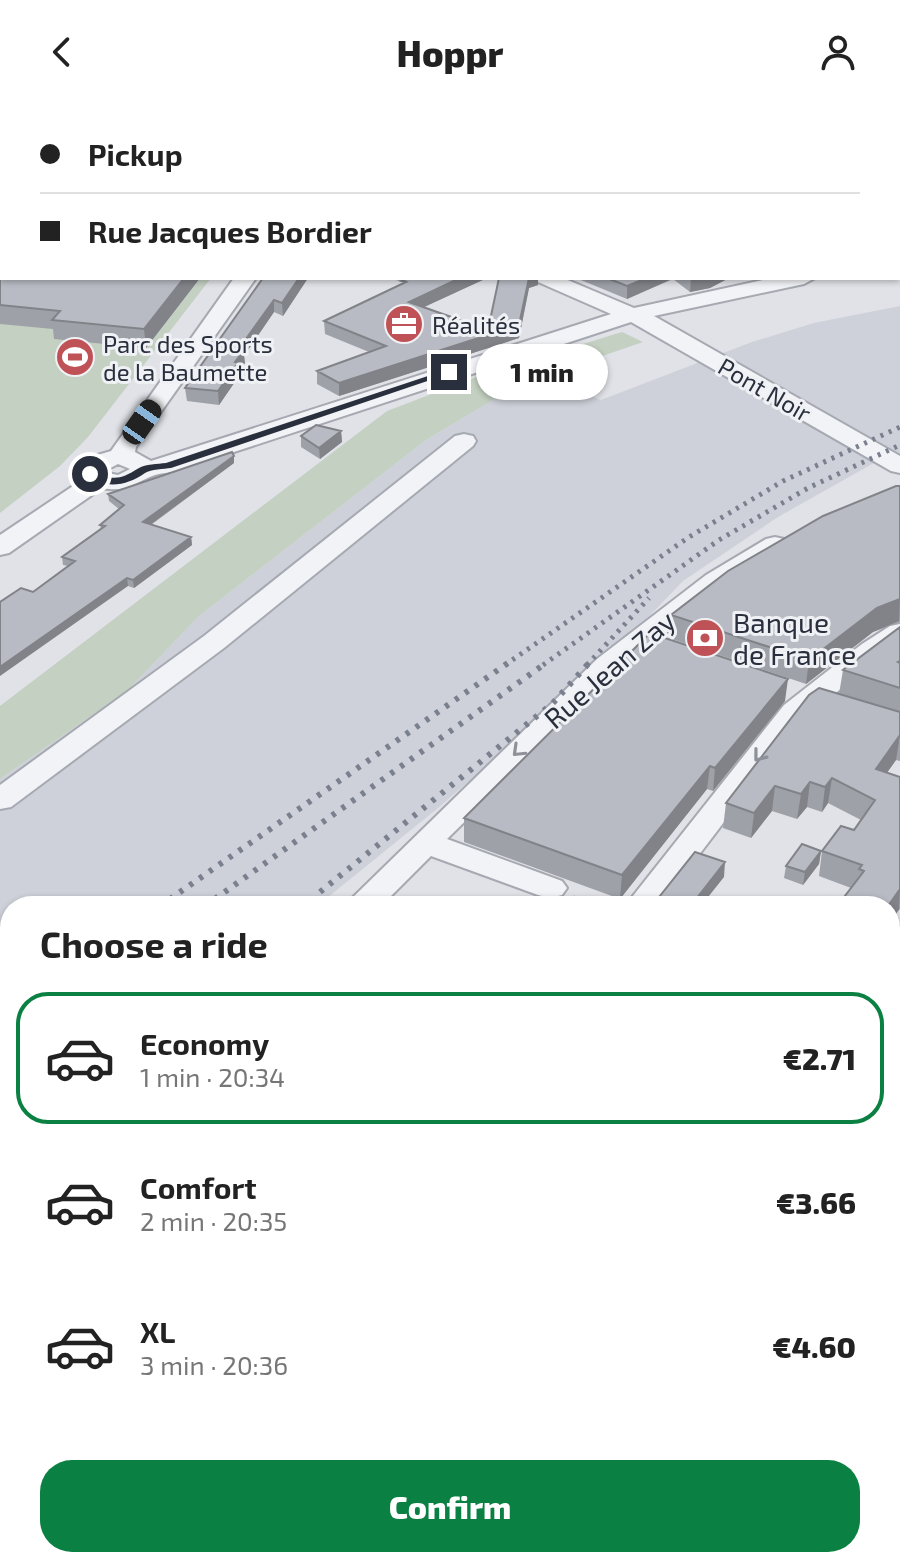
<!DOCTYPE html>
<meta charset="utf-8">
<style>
:root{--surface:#fff;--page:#f2f2f2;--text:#222;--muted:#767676;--line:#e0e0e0;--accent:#0b8043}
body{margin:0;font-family:"Exo 2",sans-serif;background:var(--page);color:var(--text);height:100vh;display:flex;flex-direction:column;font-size:30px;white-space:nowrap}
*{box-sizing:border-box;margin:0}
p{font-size:26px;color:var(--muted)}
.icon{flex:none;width:44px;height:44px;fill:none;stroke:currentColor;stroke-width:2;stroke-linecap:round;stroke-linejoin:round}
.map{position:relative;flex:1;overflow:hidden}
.drawer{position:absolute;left:0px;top:792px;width:900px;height:672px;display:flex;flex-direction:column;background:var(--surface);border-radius:32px 32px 0 0;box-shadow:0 2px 6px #0004}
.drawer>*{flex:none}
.hud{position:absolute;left:0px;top:0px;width:900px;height:176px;box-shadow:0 2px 6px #0004;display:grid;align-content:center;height:176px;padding:0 40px;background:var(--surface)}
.end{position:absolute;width:36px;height:36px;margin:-18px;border:10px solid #2a2f3d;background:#fff;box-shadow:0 0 0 4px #fff}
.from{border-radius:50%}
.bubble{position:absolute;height:56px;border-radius:28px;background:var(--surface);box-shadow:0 2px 6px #0004;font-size:26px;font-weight:800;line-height:56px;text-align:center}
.car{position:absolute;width:24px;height:48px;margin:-24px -12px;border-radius:10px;box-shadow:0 0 6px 2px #0007;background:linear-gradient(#222 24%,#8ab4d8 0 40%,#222 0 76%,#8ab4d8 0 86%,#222 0)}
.hud b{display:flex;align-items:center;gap:28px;height:76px;font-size:30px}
.hud b+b{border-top:2px solid var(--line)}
.hud i{width:20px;height:20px;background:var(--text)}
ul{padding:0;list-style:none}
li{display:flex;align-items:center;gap:24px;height:132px;margin:0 16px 12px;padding:0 24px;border:4px solid transparent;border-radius:32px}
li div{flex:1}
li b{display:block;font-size:30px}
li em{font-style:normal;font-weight:800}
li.current{border-color:var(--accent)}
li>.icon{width:72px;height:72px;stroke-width:1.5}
h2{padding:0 40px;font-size:36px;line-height:96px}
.button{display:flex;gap:16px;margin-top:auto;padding:16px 40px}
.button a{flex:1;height:92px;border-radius:32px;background:var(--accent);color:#fff;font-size:32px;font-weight:800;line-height:92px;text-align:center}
header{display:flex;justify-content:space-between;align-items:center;height:104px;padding:0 40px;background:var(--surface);font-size:36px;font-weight:800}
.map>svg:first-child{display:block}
.built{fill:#ced1d9}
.green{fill:#c4d0c2}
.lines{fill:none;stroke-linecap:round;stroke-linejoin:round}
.minor-casing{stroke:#a6a9b1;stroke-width:4}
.path-far1{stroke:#bec0c6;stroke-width:3;stroke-dasharray:4 4;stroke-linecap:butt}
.path{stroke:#bec0c6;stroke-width:4;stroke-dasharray:6 6;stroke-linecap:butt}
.minor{fill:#f2f3f6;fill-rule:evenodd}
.rail-far1{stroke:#7b808f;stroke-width:5;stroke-dasharray:3 6;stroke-linecap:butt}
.rail{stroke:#7b808f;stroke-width:6;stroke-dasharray:4 8;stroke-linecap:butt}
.wall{fill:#9ea1a8}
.shaded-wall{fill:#818388}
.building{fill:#b8bbc3;stroke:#818388;stroke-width:2}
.oneway{stroke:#8e919a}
.route{fill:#2a2f3d}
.labels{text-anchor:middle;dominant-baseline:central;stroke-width:6;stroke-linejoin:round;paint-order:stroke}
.far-poi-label{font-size:24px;fill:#2a2f3d;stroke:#eff1f5;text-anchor:start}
.far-street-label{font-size:24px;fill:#2a2f3d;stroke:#eff1f5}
.poi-label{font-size:28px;fill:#2a2f3d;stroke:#eff1f5;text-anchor:start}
.street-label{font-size:28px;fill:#2a2f3d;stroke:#eff1f5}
</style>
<header><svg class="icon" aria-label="back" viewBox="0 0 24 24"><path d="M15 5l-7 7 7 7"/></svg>Hoppr<svg class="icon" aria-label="person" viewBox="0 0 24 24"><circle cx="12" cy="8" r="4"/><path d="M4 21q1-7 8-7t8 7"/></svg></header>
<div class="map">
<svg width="900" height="1464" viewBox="0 0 900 1464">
<rect width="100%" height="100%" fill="#e0e2e7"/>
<path class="built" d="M900 202V351L872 360 778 413 683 477 600 563 438 704 317 802H10V1000L0 1010V675L127 587 199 512 426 336 518 281 573 285 601 296 752 238 814 219Z
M10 1115V1454H890V1211L900 1215V1464H0V1125Z"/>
<path class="green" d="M175 0 179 2H2V174H211L88 333 60 362 0 409V1Z
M622 228 643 238 518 281 426 336 199 512 127 587 0 675V602L387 307 479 272Z
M10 1418V1454H76L68 1464H0V1430Z
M297 1454H366L387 1464H290Z"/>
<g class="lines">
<g class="minor-casing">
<path id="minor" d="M269 0H288L268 2Z
M335 0H353V2H335Z
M898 149H900V161H898Z
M234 174H256L136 343 135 348 151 357 611 210 538 178 534 174H563L634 204 772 174H815L804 180 654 212 900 352V369L891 367 631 218 176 367C169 369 162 369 155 371 135 378 128 389 102 384L9 449 0 451V431L82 376 78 370 84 355 111 347ZM118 360 130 365 118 371 103 368Z
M464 330 473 332 476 337 473 342 224 544 11 703 0 705V681L204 532 455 332Z
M775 433 784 435 788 441 784 447 725 482 618 567 447 735 562 777 567 784 562 791 550 794 538 791 431 752 381 802H344L597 555 706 471 766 435Z
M900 520V540L804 613 660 802H625L784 601 862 540 890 522Z
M900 822V856L890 858V825Z
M10 950V980L0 983V953Z
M0 1161 10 1163V1195L0 1193Z
M890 1171 900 1174V1208L890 1205Z
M890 1244 900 1247V1283L890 1280Z
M10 1370V1417L0 1420V1373Z
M900 1404V1464H873L868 1454H890V1408Z
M393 1454H455L460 1464H398Z
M550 1454H597L592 1464H545Z
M618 1454H681L686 1464H623Z
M702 1454H750L745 1464H697Z
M784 1454H846L851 1464H789Z"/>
</g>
<path class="path-far1" d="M122 0 127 2"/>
<path class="path" d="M573 793 593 802"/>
<use href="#minor" class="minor"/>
<path class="rail-far1" d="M505 561 689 433 783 377 900 323
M543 561 719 436 808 384 900 341
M587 561 649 494"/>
<path class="rail" d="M320 788 553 599 589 559
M160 802 508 559
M205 802 546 559
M0 926 10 919
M0 946 10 939"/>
</g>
<path class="wall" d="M900 0V8H899L900 11V28H898V2Z
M0 166 200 174 146 244 54 235 53 225 0 220Z
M263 174H308L283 212 274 208 244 252 245 259 239 267V272L219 301 187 297 185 284Z
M390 174H487L424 203 488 226 499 174H538V181L529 184 519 234 339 292 317 280V267L369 248 325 230 324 217 402 180V178Z
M576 174H729L710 184 690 188 673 175 627 195Z
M341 327 342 338 320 355 301 343V332Z
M234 359 151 421 191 433 192 441 134 484 128 482 33 488 68 462 63 461 62 453 101 425 100 421 119 405 109 397 108 390Z
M900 382V518L873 528 806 580 669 534 671 511Z
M900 523V657L896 656 887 669 900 673V805L890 818V802L841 797 851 784 819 772 822 747 854 726 861 716 828 699 822 708 807 703 797 715 772 707 751 734 723 724 726 699 839 590 843 566Z
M785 597 713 687 707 685 620 795 464 738V714Z
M821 747 819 760 803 781 784 774 786 762Z
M10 1071V1095L4 1093 2 1079Z
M900 1085V1160L890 1155V1102Z
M890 1284 900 1288V1339L899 1342 893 1339 890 1345Z
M519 1454H548L542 1464Z"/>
<path class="shaded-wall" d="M900 134V146L898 147V135Z
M184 174H200L146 244 144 225Z
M299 174H308L283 212 282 199Z
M460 174H487L409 210V198Z
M529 174H538V181L529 184 519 234 339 292V279L519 221Z
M647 174H674L627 195V182Z
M698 174H729L710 184 690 188 691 175Z
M274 196V208L244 252 245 259 239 267V272L219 301 218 287 238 246Z
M341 327 342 338 320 355 319 344Z
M234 352V359L143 426V418Z
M191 433 192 441 134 484 133 476Z
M127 474 128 482 0 572V563Z
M900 495 899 517 873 528 806 580 809 556 877 504Z
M788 575 785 597 713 687 715 664Z
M900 631 896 656 872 689 876 665Z
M710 662 707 685 620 795 622 771Z
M832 674 828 699 822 708 825 683Z
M810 678 807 703 797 715 801 690Z
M775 682 772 707 751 734 754 709Z
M821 747 819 760 803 781 805 768Z
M725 758 724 773 701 802 693 799Z
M900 785 899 805 890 818V802H888Z
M900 952V970L890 986 892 965Z
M10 1297V1329L0 1341V1309Z
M897 1320 893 1339 890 1345V1335Z
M543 1454H548L542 1464Z"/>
<path class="building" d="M380 0H407L406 2H379Z
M467 0H897V2H463Z
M898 54H900V134L898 135Z
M2 164V174H184L144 225 52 216 60 207 0 201V166Z
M263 174H299L282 199 274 196 238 246H244L235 258 238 259 218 287 185 284Z
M409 174H460L409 198 488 226 499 174H529L519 221 339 279 317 267 386 242 324 217 406 178 402 177Z
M607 174H647L627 182Z
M316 321 341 327 319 344 301 332Z
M232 348 234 352 143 418 191 433 133 476 127 474 0 563V498L21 484 33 488 75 457 62 453 105 422 100 421 124 401 108 390Z
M896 382H900V495L877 504 809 556 671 511 728 467 823 412Z
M900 523V557L898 558 900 559V584L843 566Z
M650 529 788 575 715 664 710 662 622 771 464 714Z
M819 584 900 608V631L876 665 900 673V785L888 802H822L830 793 841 797 864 767 859 765 862 761 822 747 841 722 854 726 875 696 832 674 825 683 810 678 801 690 775 682 754 709 726 699 809 591Z
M802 740 821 747 805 768 786 762Z
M695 748 725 758 693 799 703 802H652Z
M900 849V952L892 965 890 964V864Z
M10 1071V1083L2 1079Z
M900 1085V1133L890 1129V1102Z
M9 1198 10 1297 0 1309V1208Z
M890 1284 900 1288V1321L897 1320 890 1335Z"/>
<defs><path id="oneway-chevron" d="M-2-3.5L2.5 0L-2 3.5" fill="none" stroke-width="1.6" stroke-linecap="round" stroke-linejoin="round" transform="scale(2)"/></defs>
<g class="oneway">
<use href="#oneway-chevron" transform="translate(518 647) rotate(136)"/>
<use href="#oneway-chevron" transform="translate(759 652) rotate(128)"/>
</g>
<path class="route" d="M446 266 454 268 171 364C164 365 151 365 145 369 127 382 104 386 85 370L90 367C114 376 118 377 139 364 145 360 158 360 166 359Z"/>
<defs>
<g id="office-disc" transform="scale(2)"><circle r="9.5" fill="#bf5256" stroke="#eff1f5"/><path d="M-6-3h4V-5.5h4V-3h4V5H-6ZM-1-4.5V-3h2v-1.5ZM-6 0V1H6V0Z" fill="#fff"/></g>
<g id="stadium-disc" transform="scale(2)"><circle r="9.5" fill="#bf5256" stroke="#eff1f5"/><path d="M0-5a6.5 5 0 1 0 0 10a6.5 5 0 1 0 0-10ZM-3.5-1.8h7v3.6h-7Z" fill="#fff"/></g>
<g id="bank-disc" transform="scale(2)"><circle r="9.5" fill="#bf5256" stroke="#eff1f5"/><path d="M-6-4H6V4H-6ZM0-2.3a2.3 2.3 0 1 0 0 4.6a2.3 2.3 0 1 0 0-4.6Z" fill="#fff"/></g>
</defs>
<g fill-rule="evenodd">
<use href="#office-disc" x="404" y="220"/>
<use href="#stadium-disc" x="75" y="253"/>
<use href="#bank-disc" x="705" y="534"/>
</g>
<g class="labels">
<g class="far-poi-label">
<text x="432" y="220">Réalités</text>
<text x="103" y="239">Parc des Sports<tspan x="103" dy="28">de la Baumette</tspan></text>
</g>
<g class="far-street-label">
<text transform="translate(765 285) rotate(30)">Pont Noir</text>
</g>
<g class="poi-label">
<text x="733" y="518">Banque<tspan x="733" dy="32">de France</tspan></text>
</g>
<g class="street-label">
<text transform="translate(609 565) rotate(-41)">Rue Jean Zay</text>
</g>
</g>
</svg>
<i class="end from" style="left:90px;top:370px"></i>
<i class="end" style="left:449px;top:268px"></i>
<div class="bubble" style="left:476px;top:240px;width:132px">1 min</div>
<i class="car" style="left:142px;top:318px;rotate:35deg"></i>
<div class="hud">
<b><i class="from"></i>Pickup</b>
<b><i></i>Rue Jacques Bordier</b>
</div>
<section class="drawer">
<h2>Choose a ride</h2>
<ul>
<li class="current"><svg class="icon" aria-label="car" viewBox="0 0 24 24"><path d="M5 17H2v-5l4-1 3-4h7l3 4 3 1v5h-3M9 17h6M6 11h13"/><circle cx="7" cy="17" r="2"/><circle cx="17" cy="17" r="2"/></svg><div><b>Economy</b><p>1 min · 20:34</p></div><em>€2.71</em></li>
<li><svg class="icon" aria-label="car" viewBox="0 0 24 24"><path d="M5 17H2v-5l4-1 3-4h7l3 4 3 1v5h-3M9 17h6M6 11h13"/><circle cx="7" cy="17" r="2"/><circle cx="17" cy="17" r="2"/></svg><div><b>Comfort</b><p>2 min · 20:35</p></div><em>€3.66</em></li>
<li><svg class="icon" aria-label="car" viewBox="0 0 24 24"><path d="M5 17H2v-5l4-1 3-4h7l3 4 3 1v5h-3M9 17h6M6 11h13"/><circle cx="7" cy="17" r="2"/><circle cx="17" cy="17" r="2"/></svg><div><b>XL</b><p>3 min · 20:36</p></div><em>€4.60</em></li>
</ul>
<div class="button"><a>Confirm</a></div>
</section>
</div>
